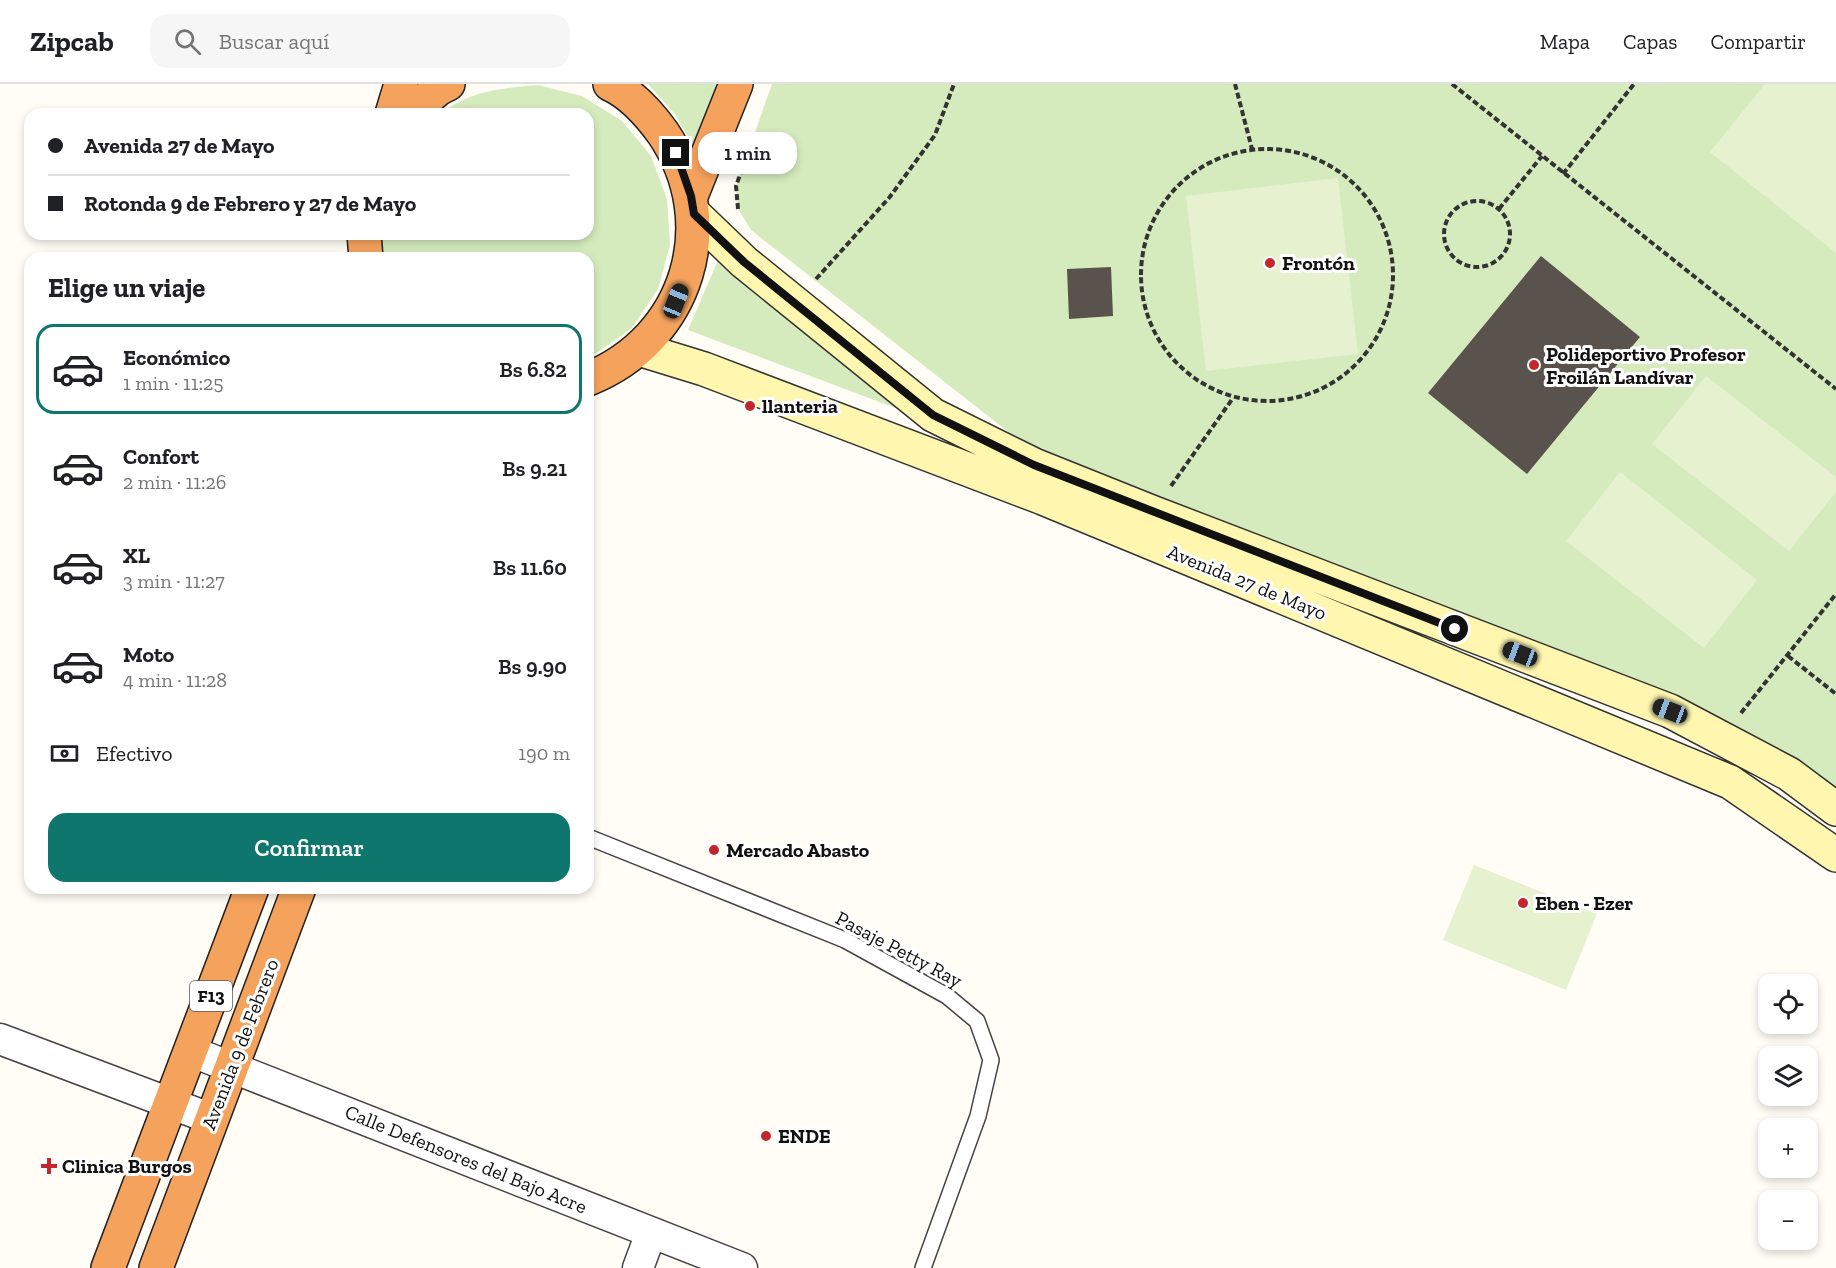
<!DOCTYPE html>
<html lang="es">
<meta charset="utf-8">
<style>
:root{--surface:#fff;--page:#f6f6f6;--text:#202124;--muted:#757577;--line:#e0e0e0;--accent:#0f766e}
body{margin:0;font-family:"Zilla Slab",serif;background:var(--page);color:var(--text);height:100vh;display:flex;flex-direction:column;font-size:22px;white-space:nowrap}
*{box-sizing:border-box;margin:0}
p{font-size:20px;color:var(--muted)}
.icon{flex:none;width:33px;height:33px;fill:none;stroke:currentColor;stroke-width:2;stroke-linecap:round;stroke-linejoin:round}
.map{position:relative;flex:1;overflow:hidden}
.drawer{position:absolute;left:24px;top:168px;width:570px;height:642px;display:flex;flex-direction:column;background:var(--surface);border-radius:18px;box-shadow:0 3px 9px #0003}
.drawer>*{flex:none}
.banner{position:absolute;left:24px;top:24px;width:570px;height:132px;border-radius:18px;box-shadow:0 3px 9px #0003;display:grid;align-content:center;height:132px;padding:0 24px;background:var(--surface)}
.controls{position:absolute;left:1758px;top:890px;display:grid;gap:12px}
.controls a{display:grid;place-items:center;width:60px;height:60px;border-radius:12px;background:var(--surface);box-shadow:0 3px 9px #0003;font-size:30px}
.end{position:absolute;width:27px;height:27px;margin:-14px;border:8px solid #111;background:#fff;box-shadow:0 0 0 3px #fff}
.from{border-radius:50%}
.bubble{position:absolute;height:42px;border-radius:18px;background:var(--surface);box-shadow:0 3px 9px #0003;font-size:20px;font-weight:600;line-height:42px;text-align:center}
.car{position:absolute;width:18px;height:36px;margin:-18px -9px;border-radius:8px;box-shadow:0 0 4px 2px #0007;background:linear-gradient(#222 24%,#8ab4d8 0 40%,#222 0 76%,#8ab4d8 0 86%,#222 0)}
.banner b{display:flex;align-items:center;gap:21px;height:57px;font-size:22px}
.banner b+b{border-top:2px solid var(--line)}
.banner i{width:15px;height:15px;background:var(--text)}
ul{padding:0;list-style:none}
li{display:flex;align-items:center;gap:18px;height:90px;margin:0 12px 9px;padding:0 12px;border:3px solid transparent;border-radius:18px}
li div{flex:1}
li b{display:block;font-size:22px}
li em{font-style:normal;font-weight:600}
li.active{border-color:var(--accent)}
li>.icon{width:54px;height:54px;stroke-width:1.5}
h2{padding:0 24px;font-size:27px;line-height:72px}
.pay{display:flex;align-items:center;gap:15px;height:66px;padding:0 24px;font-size:22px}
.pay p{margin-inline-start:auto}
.cta{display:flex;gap:12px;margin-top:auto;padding:12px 24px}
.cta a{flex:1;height:69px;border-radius:18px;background:var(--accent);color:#fff;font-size:24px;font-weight:600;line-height:69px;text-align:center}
header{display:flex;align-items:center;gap:36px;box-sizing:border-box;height:84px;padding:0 30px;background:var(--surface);border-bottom:2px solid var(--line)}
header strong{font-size:28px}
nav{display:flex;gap:33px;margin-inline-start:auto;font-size:21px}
.search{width:420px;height:54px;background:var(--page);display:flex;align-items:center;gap:15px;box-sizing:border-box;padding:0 21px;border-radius:18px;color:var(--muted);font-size:22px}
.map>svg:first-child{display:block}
.green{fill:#d5ebbd}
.pitch{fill:#e6f2cf}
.building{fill:#5a524d}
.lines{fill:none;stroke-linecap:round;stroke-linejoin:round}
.lane-casing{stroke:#444;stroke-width:18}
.street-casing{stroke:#444;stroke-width:33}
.secondary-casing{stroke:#333;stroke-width:36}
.highway-casing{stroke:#222;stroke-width:36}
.path{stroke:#333;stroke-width:4;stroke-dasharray:6 3;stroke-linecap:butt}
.lane{stroke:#fff;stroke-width:15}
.street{stroke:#fff;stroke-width:30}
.secondary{stroke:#fff6b0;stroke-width:33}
.highway{stroke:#f5a25d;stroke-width:33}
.route{stroke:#111;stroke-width:8}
.poi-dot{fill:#c4262e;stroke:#fff;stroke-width:2}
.labels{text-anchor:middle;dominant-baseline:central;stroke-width:6;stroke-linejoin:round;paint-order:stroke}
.shield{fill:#fff;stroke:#585858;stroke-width:1.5}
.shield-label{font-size:18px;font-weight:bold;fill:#111}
.poi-label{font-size:20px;font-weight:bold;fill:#111;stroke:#fff;text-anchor:start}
.street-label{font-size:20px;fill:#111;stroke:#fff}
</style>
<header>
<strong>Zipcab</strong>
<div class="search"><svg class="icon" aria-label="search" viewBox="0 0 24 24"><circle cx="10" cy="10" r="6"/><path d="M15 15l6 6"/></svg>Buscar aquí</div>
<nav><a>Mapa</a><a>Capas</a><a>Compartir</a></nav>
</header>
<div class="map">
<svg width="1836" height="1184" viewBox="0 0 1836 1184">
<rect width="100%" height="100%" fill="#fffdf5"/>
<path class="green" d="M648 0H727L701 75 674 29Z
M772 0H1836V708L1776 663 1702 629 1053 383 751 146 737 123 736 102Z
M538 1 582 12 622 37 651 72 667 115 670 161 658 205 632 244 588 275V174H385L381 150H588V30H441C468 7 504 4 538 1Z
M722 167 935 339 688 246Z"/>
<path class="pitch" d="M1765 0H1836V169L1710 68Z
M1338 94 1358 270 1206 287 1186 112Z
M1706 292 1836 393V408L1789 467 1652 360Z
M1620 388 1757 496 1704 564 1566 457Z
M1474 781 1597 830 1566 906 1443 856Z"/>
<path class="building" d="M1541 172 1640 253 1527 390 1428 309Z
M1111 183 1113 232 1069 235 1067 185Z"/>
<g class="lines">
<g class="lane-casing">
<path id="lane" d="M588 753 845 856 947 912 977 937 991 976 978 1032 923 1184"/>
</g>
<g class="street-casing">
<path id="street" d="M0 955 212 1035
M190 967 742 1184
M638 1184 651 1149"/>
</g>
<g class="secondary-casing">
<path id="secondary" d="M694 130 744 178 933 331 1034 381 1154 429 1670 627 1789 690 1836 725
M639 265 704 285 1043 414 1730 698 1836 771"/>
</g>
<g class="highway-casing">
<path id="highway" d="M392 30 401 0
M409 30 438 5 448 0
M691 112 736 0
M364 150 366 174
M588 295C688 255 724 139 663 49 650 31 632 10 610 0
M108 1184 252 804
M156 1184 299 804"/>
</g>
<path class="path" d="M1235 0 1252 65
M1452 0 1836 305
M1141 191a126 126 0 1 1 252 0a126 126 0 1 1-252 0Z
M1563 90 1634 0
M1444 150a33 33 0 1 1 66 0a33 33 0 1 1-66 0Z
M738 125 736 102 755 49
M1499 125 1542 72
M816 195 889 114 935 51 954 0
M1171 402 1233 314
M1788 572 1836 610
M1741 629 1836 510"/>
<use href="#lane" class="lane"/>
<use href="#street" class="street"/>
<use href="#secondary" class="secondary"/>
<use href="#highway" class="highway"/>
</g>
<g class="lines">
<path class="route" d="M676 69 691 112 694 130 744 178 933 331 1034 381 1455 545"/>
</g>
<g class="poi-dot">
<circle cx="1270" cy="179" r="6"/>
<circle cx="1534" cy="281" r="6"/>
<circle cx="750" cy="322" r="6"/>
<circle cx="714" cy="766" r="6"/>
<circle cx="1523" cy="819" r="6"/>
<circle cx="766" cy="1052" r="6"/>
<path d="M46 1073h6v6h6v6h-6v6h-6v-6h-6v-6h6z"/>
</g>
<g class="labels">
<rect class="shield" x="190" y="897" width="42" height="30" rx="4.5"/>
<g class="shield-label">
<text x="211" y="912">F13</text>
</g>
<g class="poi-label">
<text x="1282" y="179">Frontón</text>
<text x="1546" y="270">Polideportivo Profesor<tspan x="1546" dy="23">Froilán Landívar</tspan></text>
<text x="762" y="322">llanteria</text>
<text x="726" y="766">Mercado Abasto</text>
<text x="1535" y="819">Eben - Ezer</text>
<text x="778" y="1052">ENDE</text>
<text x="62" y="1082">Clinica Burgos</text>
</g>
<g class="street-label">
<text transform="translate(1247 498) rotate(22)">Avenida 27 de Mayo</text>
<text transform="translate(899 865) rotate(28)">Pasaje Petty Ray</text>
<text transform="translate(240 960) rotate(-69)">Avenida 9 de Febrero</text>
<text transform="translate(466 1075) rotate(22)">Calle Defensores del Bajo Acre</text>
</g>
</g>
</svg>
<div class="controls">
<a><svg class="icon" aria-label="locate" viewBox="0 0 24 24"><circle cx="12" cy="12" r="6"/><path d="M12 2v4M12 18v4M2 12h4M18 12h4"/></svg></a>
<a><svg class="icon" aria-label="layers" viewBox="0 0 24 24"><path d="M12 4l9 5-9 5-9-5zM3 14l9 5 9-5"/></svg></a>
<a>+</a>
<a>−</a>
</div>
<i class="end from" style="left:1455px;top:545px"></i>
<i class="end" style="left:676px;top:69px"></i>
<div class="bubble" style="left:698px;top:48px;width:99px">1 min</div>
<i class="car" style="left:676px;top:217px;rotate:22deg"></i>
<i class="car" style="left:1520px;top:570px;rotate:291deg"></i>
<i class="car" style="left:1670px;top:627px;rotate:291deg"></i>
<div class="banner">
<b><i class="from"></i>Avenida 27 de Mayo</b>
<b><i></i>Rotonda 9 de Febrero y 27 de Mayo</b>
</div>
<section class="drawer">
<h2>Elige un viaje</h2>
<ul>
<li class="active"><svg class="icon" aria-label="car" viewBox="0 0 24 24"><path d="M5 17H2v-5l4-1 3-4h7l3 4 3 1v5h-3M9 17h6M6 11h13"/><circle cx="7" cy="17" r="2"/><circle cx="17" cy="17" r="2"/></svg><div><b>Económico</b><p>1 min · 11:25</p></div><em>Bs 6.82</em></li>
<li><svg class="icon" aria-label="car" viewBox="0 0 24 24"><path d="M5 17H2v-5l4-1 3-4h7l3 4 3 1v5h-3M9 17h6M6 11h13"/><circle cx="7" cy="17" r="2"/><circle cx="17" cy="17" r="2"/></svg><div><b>Confort</b><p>2 min · 11:26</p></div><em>Bs 9.21</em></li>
<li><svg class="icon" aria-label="car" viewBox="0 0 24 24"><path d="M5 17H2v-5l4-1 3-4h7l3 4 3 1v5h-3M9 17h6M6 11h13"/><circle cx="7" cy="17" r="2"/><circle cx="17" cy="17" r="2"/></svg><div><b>XL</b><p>3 min · 11:27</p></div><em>Bs 11.60</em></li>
<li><svg class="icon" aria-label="car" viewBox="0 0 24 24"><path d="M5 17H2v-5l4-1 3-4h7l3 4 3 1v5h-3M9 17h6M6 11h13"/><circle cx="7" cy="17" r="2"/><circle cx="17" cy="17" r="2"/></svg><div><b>Moto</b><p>4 min · 11:28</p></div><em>Bs 9.90</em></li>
</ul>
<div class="pay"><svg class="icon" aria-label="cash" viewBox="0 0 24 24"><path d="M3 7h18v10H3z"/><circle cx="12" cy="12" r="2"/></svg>Efectivo<p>190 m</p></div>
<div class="cta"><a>Confirmar</a></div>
</section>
</div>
